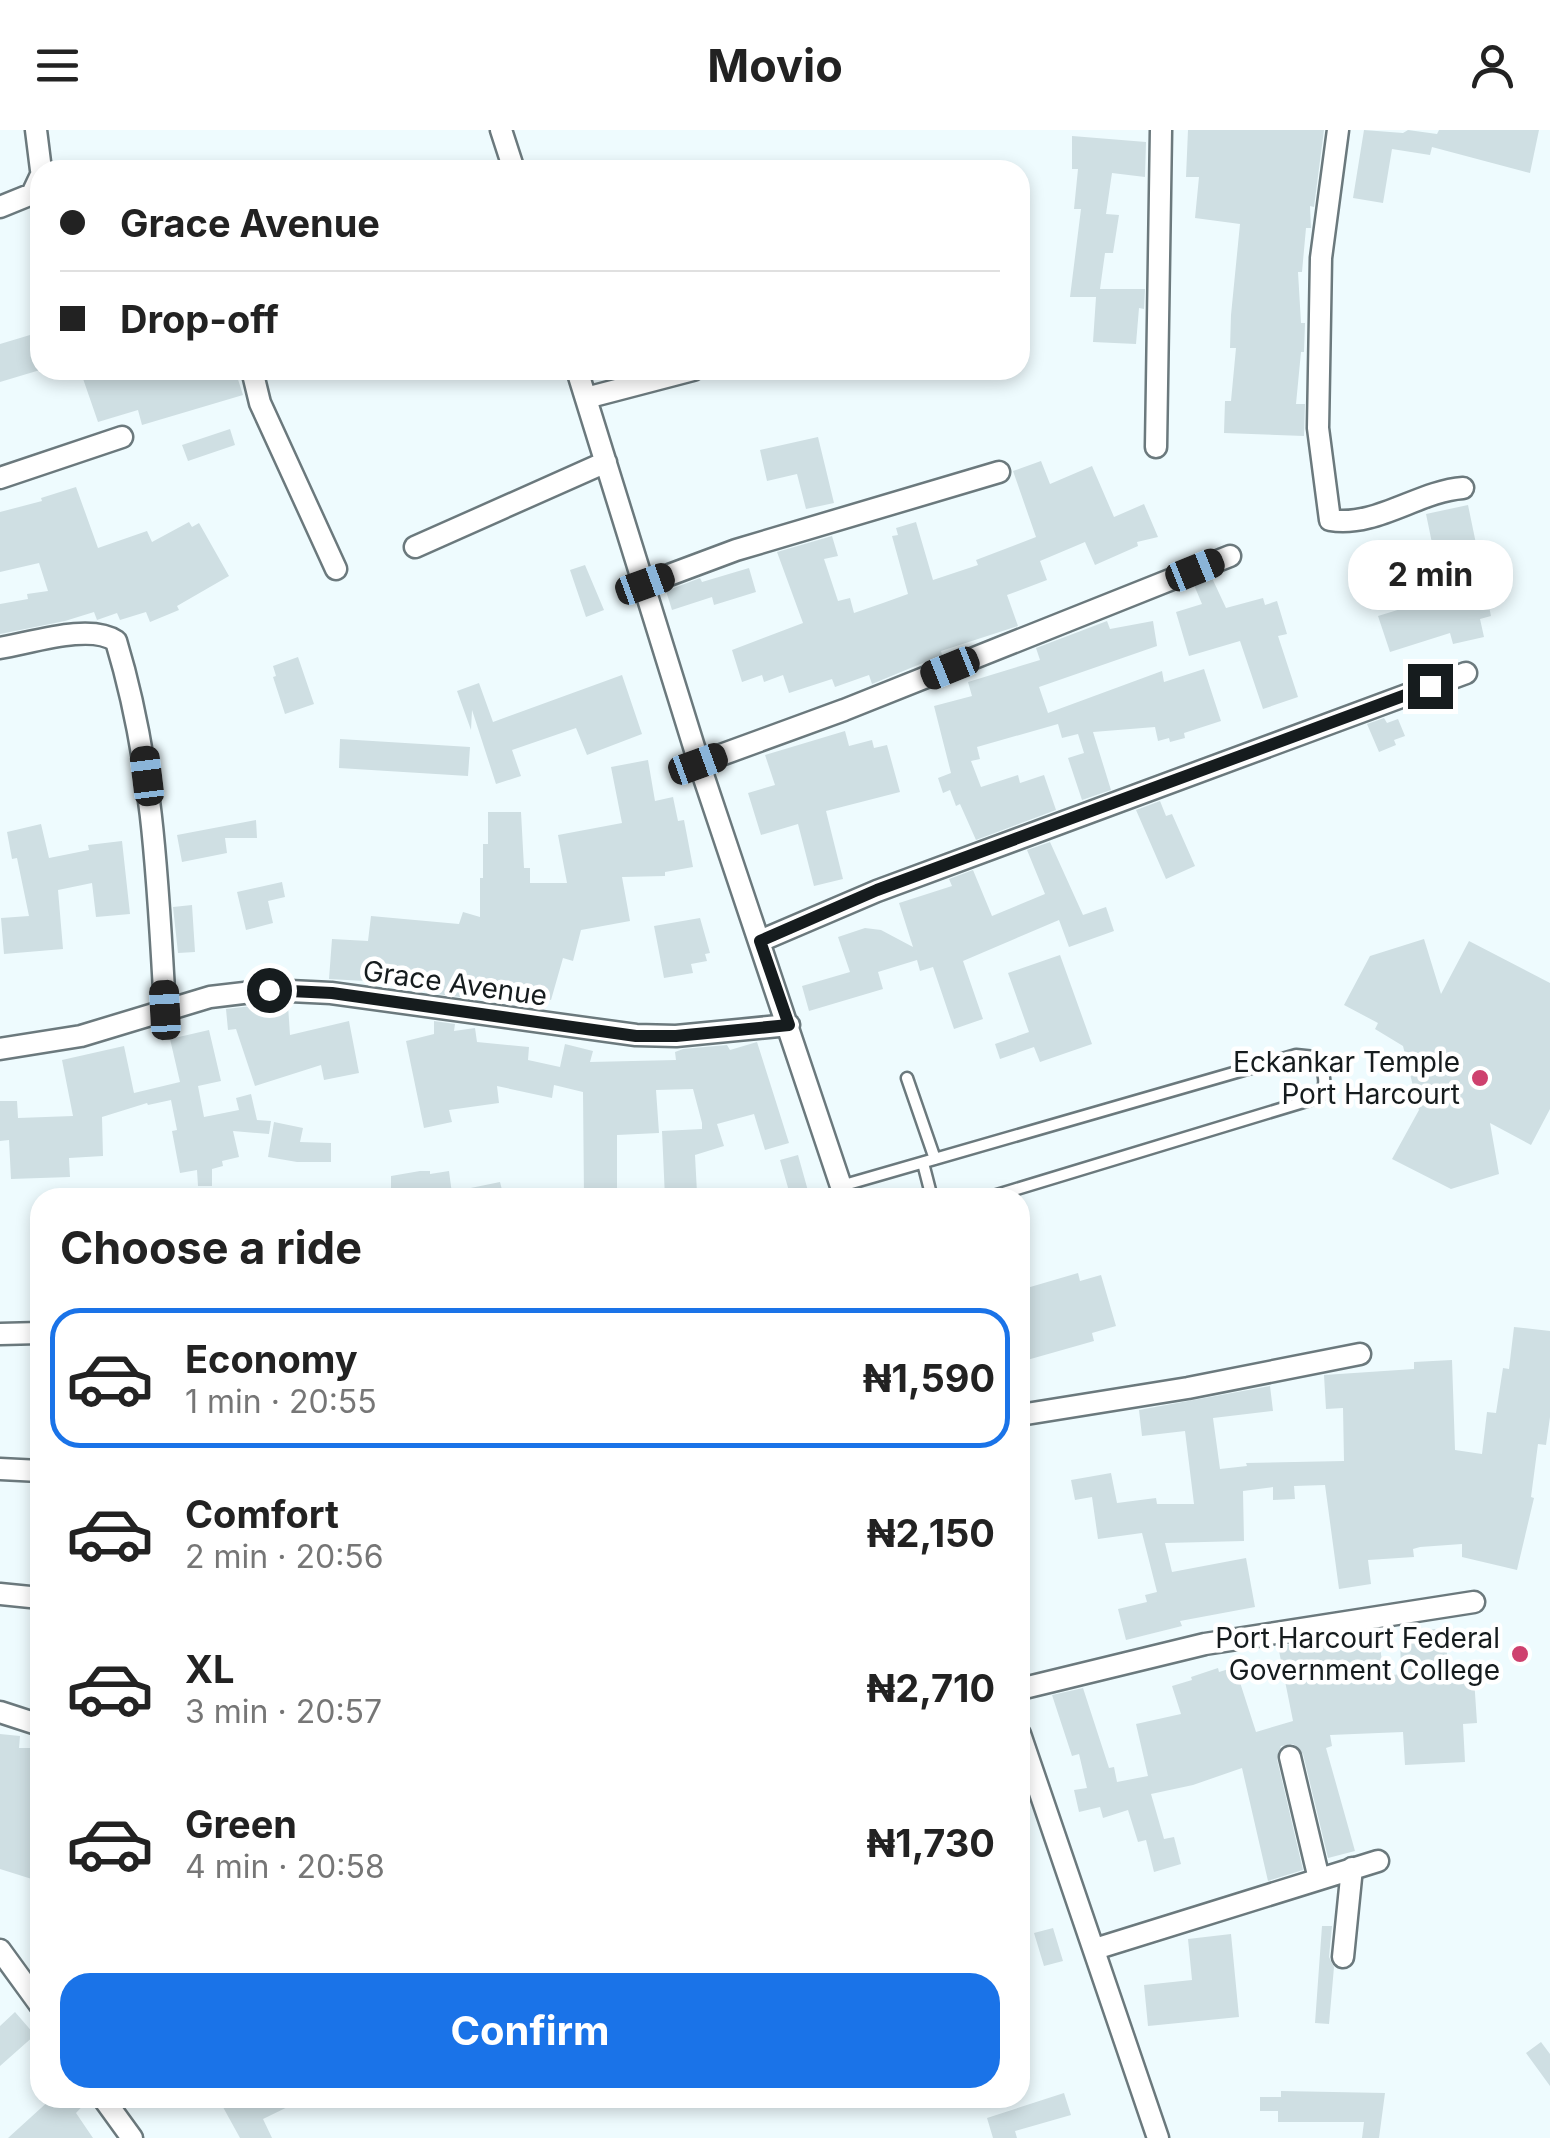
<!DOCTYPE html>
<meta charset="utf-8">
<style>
:root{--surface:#fff;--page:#f6f6f6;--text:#222;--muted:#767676;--line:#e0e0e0;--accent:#1a73e8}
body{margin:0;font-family:Inter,sans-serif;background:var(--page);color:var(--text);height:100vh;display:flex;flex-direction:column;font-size:38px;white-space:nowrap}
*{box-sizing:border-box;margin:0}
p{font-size:32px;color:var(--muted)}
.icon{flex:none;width:55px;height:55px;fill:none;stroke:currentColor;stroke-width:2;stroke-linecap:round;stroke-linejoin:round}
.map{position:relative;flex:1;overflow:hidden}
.side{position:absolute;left:30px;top:1058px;width:1000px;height:920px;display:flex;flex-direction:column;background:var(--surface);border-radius:30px;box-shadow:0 5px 15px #0003}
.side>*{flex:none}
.hud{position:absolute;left:30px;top:30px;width:1000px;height:220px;border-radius:30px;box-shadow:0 5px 15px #0003;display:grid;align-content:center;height:220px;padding:0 30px;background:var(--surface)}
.end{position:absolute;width:45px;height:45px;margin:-22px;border:12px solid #161c1e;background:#fff;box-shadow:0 0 0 5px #fff}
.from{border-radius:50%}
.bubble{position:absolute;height:70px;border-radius:30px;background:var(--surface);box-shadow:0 5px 15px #0003;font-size:32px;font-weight:700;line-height:70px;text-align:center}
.car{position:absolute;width:30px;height:60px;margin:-30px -15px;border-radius:12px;box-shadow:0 0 8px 2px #0007;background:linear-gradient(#222 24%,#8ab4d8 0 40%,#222 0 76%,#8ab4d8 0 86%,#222 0)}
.hud b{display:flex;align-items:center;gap:35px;height:95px;font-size:38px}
.hud b+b{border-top:2px solid var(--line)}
.hud i{width:25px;height:25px;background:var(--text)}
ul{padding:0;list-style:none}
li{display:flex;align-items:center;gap:30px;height:140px;margin:0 20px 15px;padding:0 10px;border:5px solid transparent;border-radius:30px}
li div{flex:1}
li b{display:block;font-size:38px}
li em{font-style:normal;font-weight:700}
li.current{border-color:var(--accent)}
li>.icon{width:90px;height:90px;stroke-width:1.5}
h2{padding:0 30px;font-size:45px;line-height:120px}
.button{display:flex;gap:20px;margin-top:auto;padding:20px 30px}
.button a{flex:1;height:115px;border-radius:30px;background:var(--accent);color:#fff;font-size:40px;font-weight:700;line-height:115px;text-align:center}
header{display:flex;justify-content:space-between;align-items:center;height:130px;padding:0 30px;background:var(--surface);font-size:45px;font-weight:700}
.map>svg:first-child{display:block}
.building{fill:#cfdfe3}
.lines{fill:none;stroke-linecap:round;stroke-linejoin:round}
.lane-casing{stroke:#6b797d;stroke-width:15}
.street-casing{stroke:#6b797d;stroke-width:25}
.lane{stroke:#fff;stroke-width:10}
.street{stroke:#fff;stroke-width:20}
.route{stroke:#161c1e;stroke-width:12}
.poi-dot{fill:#ce416e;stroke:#fff;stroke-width:4}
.labels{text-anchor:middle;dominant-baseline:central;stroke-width:9;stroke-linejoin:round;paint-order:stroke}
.street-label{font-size:28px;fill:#161c1e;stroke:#fff}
.poi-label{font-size:28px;fill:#161c1e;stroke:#fff;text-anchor:end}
</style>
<header><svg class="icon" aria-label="menu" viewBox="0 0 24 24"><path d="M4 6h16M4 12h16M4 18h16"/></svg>Movio<svg class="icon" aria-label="person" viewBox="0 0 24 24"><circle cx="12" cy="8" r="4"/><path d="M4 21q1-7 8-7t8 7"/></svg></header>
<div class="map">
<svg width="1550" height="2008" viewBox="0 0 1550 2008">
<rect width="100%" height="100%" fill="#eefbfe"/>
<path class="building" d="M1188 0H1324L1314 77 1310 76 1311 98H1306L1302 142H1298L1301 193H1305L1304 222H1301L1296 274H1305L1304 306 1224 303 1225 271H1231L1236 218H1230L1231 185 1240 94 1195 88 1199 47H1186Z
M1364 0 1403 3 1408 0 1437 4 1439 0H1539L1530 43 1432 17 1430 25 1392 19 1383 73 1353 68Z
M1072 6 1146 12 1145 47 1112 43 1106 84 1119 85 1113 123H1105L1100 159H1145L1144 179 1139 178 1136 214 1093 212 1096 167H1070L1081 79H1074L1078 39H1072Z
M40 202V240L0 252V214Z
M80 240H235L243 265 142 295 138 280 98 292Z
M230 299 235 315 188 331 182 315Z
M818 307 834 373 806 379 797 344 767 351 760 320Z
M1041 331 1050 354 1092 336 1114 387 1144 374 1158 407 1137 412 1138 416 1095 435 1085 412 1040 431 1047 450 1007 465 1018 496 941 521 942 525 872 554 869 545 835 557 832 549 789 563 783 545 764 552 762 545 742 552 732 520 803 493 777 422 832 406 838 426 824 429 838 471 850 468 854 483 883 473 908 464 892 406 898 405 896 398 916 392 933 450 978 435 976 430 1036 407 1013 341Z
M76 357 98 418 147 401 152 412 189 392 192 397 199 393 229 446 177 476 179 480 150 492 146 482 120 490 117 483 97 490 94 482 65 491 0 504V474L28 469 27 464 48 461 39 433 0 442V382L42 371 41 368Z
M1468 375 1491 486 1480 489 1484 507 1453 514 1450 503 1390 522 1378 486 1443 466 1426 384Z
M585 435 604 480 586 487 570 440Z
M749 438 756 462 714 475 712 467 672 480 666 461 700 448 702 452Z
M1212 448 1226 478 1263 468 1265 475 1277 471 1287 504 1278 506 1298 567 1263 579 1240 511 1189 526 1176 482 1202 474 1194 455Z
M1107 491 1110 499 1153 491 1157 516 1039 557 1048 583 1162 541 1164 552 1204 539 1221 591 1184 603 1185 608 1170 612 1169 608 1158 611 1155 597 1093 602 1111 660 1082 670 1068 628 1084 623 1078 604 1062 608 1058 594 977 617 980 629 971 631 981 657 1018 645 1020 653 1044 645 1056 680 976 710 960 674 956 676 950 660 943 663 938 648 951 643 934 576 972 566 968 552 1040 530 1036 518Z
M298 527 314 574 285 584 273 547 276 546 273 536Z
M622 545 642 604 587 625 576 598 512 620 521 646 496 654 472 580 471 600 457 561 479 553 493 592Z
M1384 588 1387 593 1398 589 1405 606 1394 610 1396 615 1379 622 1367 594Z
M845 601 849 616 872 610 874 618 887 615 900 662 826 681 843 749 814 756 798 694 761 705 748 663 775 655 765 625Z
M340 609 470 617 468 646 339 638Z
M648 630 655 671 673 667 678 691 684 690 693 737 665 742V746L622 747 630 791 581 800 573 831 563 828 551 870 526 863 527 860 480 850 479 854 470 851 468 868 436 864 401 853 329 849 332 809 368 811 371 786 459 794 463 782 480 787V748H483V714H488V682H521L524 738H530V753H567L558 705 622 693 611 637Z
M1160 671 1166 686 1172 684 1195 736 1166 749 1136 680Z
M256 690 257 708H225L227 723 182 732 177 705Z
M41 694 49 728 89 720 88 715 122 711 130 784 96 787 92 753 58 760 63 819 4 824 1 788 29 786 17 728 12 729 7 702Z
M1050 712 1083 785 1106 777 1114 801 1069 817 1059 790 963 831 983 889 954 899 933 837 920 841 917 830 878 842 883 859 809 881 802 856 850 842 838 807 865 798 881 800 913 817 899 773 952 756 949 749 973 740 992 786 1045 764 1027 720Z
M282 752 285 767 268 771 273 793 246 800 237 762Z
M192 775 195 822 178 823 173 777Z
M700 788 710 823 705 824 707 831 691 834 693 843 664 848 654 796Z
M1424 809 1441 864 1469 811 1550 853V979L1531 1015 1490 993 1499 1044 1451 1059 1392 1029 1419 980 1403 916 1375 899 1378 893 1344 875 1370 826Z
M1060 825 1092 914 1040 932 1034 917 1000 929 995 914 1029 902 1008 843Z
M269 874 288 875 290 905 349 891 359 943 324 950 321 935 255 956 236 899 228 900 226 879Z
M434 891 455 894 454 901 475 898 477 912 529 917 528 930 560 937 565 914 593 921 590 932 676 930 675 922 683 919 727 915 730 920 757 912 789 1013 765 1020 754 984 717 994 724 1016 695 1025 697 1063 665 1068 662 1001 702 999V993L693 959 656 960 659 1003 617 1005V1068H584L583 962 554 955 552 968 497 956 499 973 449 980 452 992 424 998 406 911 434 904Z
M209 900 221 951 198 956 204 987 239 980 236 968 251 964 257 990 271 991 269 1004 233 1001 239 1027 222 1031 223 1036 212 1039V1056H198L197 1040 180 1043 172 1001 177 1000 171 970 148 975 147 973 102 987 103 1026 69 1028 70 1047 11 1049 9 1010 0 1011V971H17L18 988 73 986 62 930 124 916 134 963 180 952 170 909Z
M274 992 303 998 300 1012 331 1013V1032H297L268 1027Z
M798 1025 810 1068H791L780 1030Z
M420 1041H430V1044L449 1041 452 1064H391V1046Z
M500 1052 504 1068H456V1061Z
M1078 1143 1080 1151 1101 1145 1116 1196 1092 1203 1094 1211 1020 1232V1160Z
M1514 1197 1550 1201V1287L1546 1315 1538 1314 1531 1367 1534 1368 1517 1440 1462 1427V1414L1420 1417 1413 1419 1414 1427 1368 1430 1371 1454 1339 1459 1325 1355 1294 1356 1295 1369 1273 1370V1357L1243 1361 1244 1411 1165 1413 1172 1442 1246 1428 1255 1477 1180 1491 1182 1496 1126 1510 1118 1479 1147 1472 1145 1465 1157 1462 1142 1403 1098 1409 1092 1367 1075 1370 1071 1350 1111 1343 1117 1373 1156 1368 1157 1374H1194L1185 1301 1142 1306 1139 1280 1270 1256 1273 1281 1213 1288 1220 1339 1247 1336 1246 1333 1344 1331 1343 1278 1326 1279 1324 1245 1414 1239V1232L1452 1230 1455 1320 1482 1324 1487 1282 1496 1283 1503 1238 1509 1239Z
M1444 1498 1450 1550 1474 1548 1477 1593 1463 1594 1465 1632 1405 1635 1403 1602 1330 1605 1332 1616 1326 1618 1355 1721 1328 1728 1303 1624 1293 1614 1281 1616 1277 1629 1303 1740 1268 1751 1242 1638 1193 1655 1151 1664 1164 1709 1174 1707 1181 1734 1154 1742 1146 1710 1138 1712 1128 1680 1103 1688 1100 1677 1079 1682 1074 1660 1087 1658 1079 1624 1072 1626 1052 1565 1083 1558 1109 1638 1114 1637 1117 1652 1148 1646 1136 1594 1181 1584 1172 1556 1192 1550 1191 1547 1218 1538 1219 1542 1235 1537 1256 1602 1293 1591 1278 1516 1378 1502 1384 1546 1401 1544 1400 1503Z
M0 1604 20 1606 19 1618H40V1733L35 1750 0 1739Z
M1322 1796H1332L1329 1827 1334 1837 1329 1894 1315 1893Z
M1053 1798 1063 1831 1044 1836 1034 1803Z
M1231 1804 1239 1887 1148 1896 1144 1855 1192 1850 1188 1809Z
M15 1882 35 1905 0 1936V1896Z
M1541 1912 1550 1924V1956L1526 1923Z
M1281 1961 1385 1963 1379 2008H1362L1364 1992H1278V1981H1260V1967H1281Z
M1064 1963 1071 1985 1015 2001 1017 2008H993L987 1988Z
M52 1968H90L76 1983 93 2008H8Z
M218 1968H252L254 1972 269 1968H306L263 1989 272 2008H240Z"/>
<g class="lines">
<g class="lane-casing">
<path id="lane" d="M907 948 935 1029
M923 1033 932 1068
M841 1056 1296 925 1315 927C1323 941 1328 950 1321 965L1310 970 987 1068"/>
</g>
<g class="street-casing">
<path id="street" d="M36 0 41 40
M501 0 514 40
M1338 0 1321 128 1318 298 1330 390C1375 398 1419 361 1463 358
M0 77 32 64 40 47
M252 240 260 273 336 439
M577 240 699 633 845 1068
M586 268 693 240
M1156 317 1161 0
M0 348 122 307
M415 417 606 332
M645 454 736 420 999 342
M0 518C31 513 90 493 116 511 153 633 158 753 165 879
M699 633 844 580 1230 426
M760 811 877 761 1466 543
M0 919 81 906 210 867 269 860 331 863 636 905 676 906 789 895
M0 1204 40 1203
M1020 1285 1188 1258 1360 1224
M0 1339 40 1341
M0 1464 40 1468
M1020 1559 1205 1514 1474 1472
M0 1582 40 1595
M1020 1604 1158 2008
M1290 1627 1319 1749
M1095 1819 1378 1731
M0 1820 40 1875
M1343 1827 1352 1738
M103 1968 132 2008"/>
</g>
<use href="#lane" class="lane"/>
<use href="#street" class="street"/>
</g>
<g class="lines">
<path class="route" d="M269 860 332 863 636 906H676L789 895 760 811 877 760 1430 556"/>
</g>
<g class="poi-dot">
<circle cx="1480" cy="948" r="10"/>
<circle cx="1520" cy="1524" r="10"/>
</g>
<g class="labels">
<g class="street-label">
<text transform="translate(455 853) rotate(8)">Grace Avenue</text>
</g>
<g class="poi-label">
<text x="1460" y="932">Eckankar Temple<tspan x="1460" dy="32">Port Harcourt</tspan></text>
<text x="1500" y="1508">Port Harcourt Federal<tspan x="1500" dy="32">Government College</tspan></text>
</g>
</g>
</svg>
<i class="end from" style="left:269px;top:860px"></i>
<i class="end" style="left:1430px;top:556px"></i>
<div class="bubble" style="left:1348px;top:410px;width:165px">2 min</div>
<i class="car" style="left:1195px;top:440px;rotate:68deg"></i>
<i class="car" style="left:645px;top:454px;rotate:70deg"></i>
<i class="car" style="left:950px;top:538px;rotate:248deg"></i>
<i class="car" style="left:698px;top:634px;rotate:70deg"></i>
<i class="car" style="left:147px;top:646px;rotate:353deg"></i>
<i class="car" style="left:165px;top:880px;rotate:357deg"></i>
<div class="hud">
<b><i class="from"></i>Grace Avenue</b>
<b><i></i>Drop-off</b>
</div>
<section class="side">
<h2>Choose a ride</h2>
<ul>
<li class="current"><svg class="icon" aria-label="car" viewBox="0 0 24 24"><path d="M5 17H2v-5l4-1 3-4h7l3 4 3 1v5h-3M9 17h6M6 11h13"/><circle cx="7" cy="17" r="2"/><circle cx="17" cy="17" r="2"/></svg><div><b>Economy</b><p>1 min · 20:55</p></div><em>₦1,590</em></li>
<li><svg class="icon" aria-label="car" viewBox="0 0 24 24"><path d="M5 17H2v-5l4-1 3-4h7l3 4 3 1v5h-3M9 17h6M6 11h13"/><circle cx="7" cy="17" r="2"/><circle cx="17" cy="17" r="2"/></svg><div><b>Comfort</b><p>2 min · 20:56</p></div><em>₦2,150</em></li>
<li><svg class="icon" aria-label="car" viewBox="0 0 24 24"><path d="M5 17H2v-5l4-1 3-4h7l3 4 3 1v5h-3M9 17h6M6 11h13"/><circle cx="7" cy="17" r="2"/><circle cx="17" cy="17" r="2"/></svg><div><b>XL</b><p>3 min · 20:57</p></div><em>₦2,710</em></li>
<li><svg class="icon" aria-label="car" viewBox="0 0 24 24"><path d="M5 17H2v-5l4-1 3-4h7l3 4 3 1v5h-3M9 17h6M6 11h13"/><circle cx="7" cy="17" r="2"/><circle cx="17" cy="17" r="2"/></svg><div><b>Green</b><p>4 min · 20:58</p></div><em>₦1,730</em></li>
</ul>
<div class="button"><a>Confirm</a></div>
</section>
</div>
